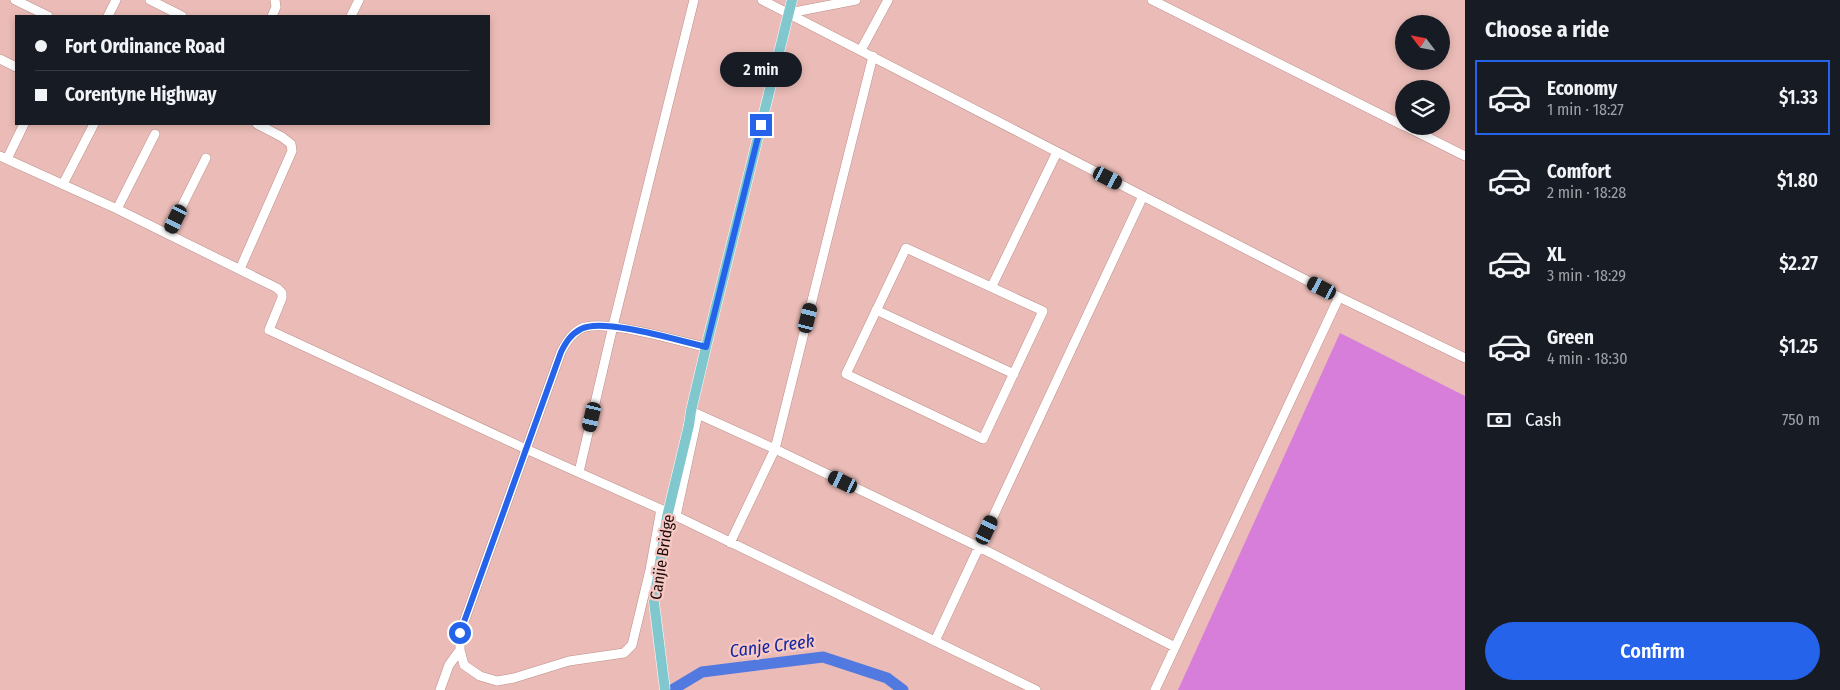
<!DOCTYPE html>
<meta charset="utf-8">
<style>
:root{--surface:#171b24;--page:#242831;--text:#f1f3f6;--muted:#9ea1a6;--line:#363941;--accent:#2563eb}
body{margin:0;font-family:"Fira Sans Condensed",sans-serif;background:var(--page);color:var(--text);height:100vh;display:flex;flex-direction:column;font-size:19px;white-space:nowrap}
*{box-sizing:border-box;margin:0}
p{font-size:16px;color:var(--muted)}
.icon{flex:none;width:28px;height:28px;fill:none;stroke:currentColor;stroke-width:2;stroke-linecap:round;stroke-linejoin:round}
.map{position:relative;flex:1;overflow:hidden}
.panel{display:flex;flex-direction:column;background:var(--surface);width:375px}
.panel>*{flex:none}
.hud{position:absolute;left:15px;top:15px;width:475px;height:110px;border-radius:0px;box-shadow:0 2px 8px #0003;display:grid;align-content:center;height:110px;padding:0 20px;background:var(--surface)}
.needle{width:32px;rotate:302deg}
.buttons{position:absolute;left:1395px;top:15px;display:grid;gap:10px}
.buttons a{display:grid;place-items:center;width:55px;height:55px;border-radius:50%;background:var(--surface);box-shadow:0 2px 8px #0003;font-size:25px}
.end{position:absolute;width:22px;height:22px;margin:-11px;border:6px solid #2563eb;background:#fff;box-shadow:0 0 0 2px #fff}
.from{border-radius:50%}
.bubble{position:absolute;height:35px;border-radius:18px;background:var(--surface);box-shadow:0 2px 8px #0003;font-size:16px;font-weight:600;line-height:35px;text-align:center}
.car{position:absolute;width:15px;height:30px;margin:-15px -8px;border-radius:6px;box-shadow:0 0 4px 1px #0007;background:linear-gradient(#222 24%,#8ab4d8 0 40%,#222 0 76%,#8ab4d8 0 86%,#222 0)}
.hud b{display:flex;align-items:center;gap:18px;height:48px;font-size:19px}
.hud b+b{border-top:1px solid var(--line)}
.hud i{width:12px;height:12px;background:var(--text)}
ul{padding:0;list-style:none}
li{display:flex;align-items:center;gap:15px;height:75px;margin:0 10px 8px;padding:0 10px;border:2px solid transparent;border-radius:0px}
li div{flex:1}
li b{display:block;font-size:19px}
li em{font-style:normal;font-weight:600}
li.on{border-color:var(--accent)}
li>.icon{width:45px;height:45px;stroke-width:1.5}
h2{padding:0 20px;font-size:22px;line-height:60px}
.pay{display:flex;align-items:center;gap:12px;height:55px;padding:0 20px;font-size:19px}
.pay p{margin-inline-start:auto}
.button{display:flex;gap:10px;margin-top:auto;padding:10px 20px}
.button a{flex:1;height:58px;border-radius:30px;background:var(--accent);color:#fff;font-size:20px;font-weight:600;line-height:58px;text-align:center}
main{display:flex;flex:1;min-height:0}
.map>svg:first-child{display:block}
.green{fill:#d77dda}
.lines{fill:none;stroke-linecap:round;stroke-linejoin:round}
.river{stroke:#5179e0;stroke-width:11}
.minor-casing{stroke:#bc908b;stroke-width:10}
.major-casing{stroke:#fff;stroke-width:11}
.minor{stroke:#fff;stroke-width:9}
.major{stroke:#81c7ce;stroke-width:10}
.major-bridge-casing{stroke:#fff;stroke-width:11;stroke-linecap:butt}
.major-bridge{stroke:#81c7ce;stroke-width:10}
.route{stroke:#2563eb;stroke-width:6}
.labels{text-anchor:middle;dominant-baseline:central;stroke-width:4.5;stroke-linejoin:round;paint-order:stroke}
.street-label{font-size:16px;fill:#1b0c0a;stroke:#f8c9c4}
.water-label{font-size:18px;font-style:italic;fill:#0f26a0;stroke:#f8c9c4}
</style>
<main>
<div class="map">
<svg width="1465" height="690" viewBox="0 0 1465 690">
<rect width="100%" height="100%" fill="#ebbcb7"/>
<path class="green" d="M1340 333 1465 396V690H1178Z"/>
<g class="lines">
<path class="river" d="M672 690 702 672 823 657 887 678 903 690"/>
<g class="minor-casing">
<path id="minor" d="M15 0 48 16
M150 0 182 16
M762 0 1339 297 1465 358
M1152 0 1404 126
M789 13 856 0
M108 16 116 0
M272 16 276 7 275 0
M351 16 359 0
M861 50 888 0
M0 59 16 67
M1405 126 1465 156
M0 156 117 209 277 288 282 293V298L269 330 526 449 676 516 1036 690
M7 159 24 124
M63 184 94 124
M117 209 155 134
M168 234 206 158
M906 248 1043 311 983 439 846 374Z
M240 269 292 151 291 144 282 137 257 124
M992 286 1057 152
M876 310 1014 374
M691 411 775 449 979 547 1175 647
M579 472 613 326 694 0
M661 509 650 570 632 645 624 653 569 661 514 678 497 681 480 676 464 665 460 650V633L561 352C566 342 571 334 580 329 602 317 680 342 706 347
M676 516 698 414
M730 543 775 449 873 56
M935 641 1143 196
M440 690 449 665 460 650
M1155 690 1339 297"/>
</g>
<g class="major-casing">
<path id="major" d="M689 425 691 411 706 347 792 0"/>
</g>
<use href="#minor" class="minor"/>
<use href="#major" class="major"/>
<g class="major-bridge-casing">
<path id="major-bridge" d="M665 690 654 602 667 517 689 425"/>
</g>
<use href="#major-bridge" class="major-bridge"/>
</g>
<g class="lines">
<path class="route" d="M460 633 561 352C566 342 571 334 581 329 602 317 680 341 706 347L761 125"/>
</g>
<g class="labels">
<g class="street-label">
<text transform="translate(662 557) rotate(-81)">Canjie Bridge</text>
</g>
<g class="water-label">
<text transform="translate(772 646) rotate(-7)">Canje Creek</text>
</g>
</g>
</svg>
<div class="buttons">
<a><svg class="needle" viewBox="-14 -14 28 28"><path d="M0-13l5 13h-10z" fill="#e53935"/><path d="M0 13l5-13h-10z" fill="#9ea1a6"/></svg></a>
<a><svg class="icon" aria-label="layers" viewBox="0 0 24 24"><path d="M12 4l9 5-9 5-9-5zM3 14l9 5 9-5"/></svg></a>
</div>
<i class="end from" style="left:460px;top:633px"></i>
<i class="end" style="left:761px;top:125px"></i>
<div class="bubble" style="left:720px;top:52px;width:82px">2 min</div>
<i class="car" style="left:1108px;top:178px;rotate:117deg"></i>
<i class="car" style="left:176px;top:219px;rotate:206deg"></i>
<i class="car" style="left:1322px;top:288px;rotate:297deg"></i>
<i class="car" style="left:808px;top:318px;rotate:14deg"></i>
<i class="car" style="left:592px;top:417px;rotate:193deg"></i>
<i class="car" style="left:843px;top:482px;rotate:296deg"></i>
<i class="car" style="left:987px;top:530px;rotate:25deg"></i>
<div class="hud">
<b><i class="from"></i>Fort Ordinance Road</b>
<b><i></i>Corentyne Highway</b>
</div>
</div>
<section class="panel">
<h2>Choose a ride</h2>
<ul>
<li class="on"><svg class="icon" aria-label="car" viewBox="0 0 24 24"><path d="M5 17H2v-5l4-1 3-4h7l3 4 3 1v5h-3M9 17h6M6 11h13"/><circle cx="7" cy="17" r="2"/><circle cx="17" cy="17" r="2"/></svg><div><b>Economy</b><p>1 min · 18:27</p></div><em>$1.33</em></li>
<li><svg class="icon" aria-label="car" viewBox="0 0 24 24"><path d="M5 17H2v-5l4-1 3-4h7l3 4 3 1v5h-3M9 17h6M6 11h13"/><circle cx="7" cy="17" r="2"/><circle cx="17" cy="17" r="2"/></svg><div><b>Comfort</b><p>2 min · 18:28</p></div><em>$1.80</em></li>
<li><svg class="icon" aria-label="car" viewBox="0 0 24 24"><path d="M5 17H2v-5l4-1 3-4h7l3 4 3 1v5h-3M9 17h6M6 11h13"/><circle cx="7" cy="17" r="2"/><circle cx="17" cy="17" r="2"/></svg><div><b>XL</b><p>3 min · 18:29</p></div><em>$2.27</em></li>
<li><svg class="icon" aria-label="car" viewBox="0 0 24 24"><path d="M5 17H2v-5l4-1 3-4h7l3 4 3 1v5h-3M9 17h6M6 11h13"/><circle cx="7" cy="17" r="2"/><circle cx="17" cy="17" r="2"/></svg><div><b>Green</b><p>4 min · 18:30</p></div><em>$1.25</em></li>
</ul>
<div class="pay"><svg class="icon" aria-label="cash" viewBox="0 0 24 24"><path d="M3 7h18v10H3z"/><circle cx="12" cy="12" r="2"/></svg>Cash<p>750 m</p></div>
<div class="button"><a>Confirm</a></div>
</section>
</main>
